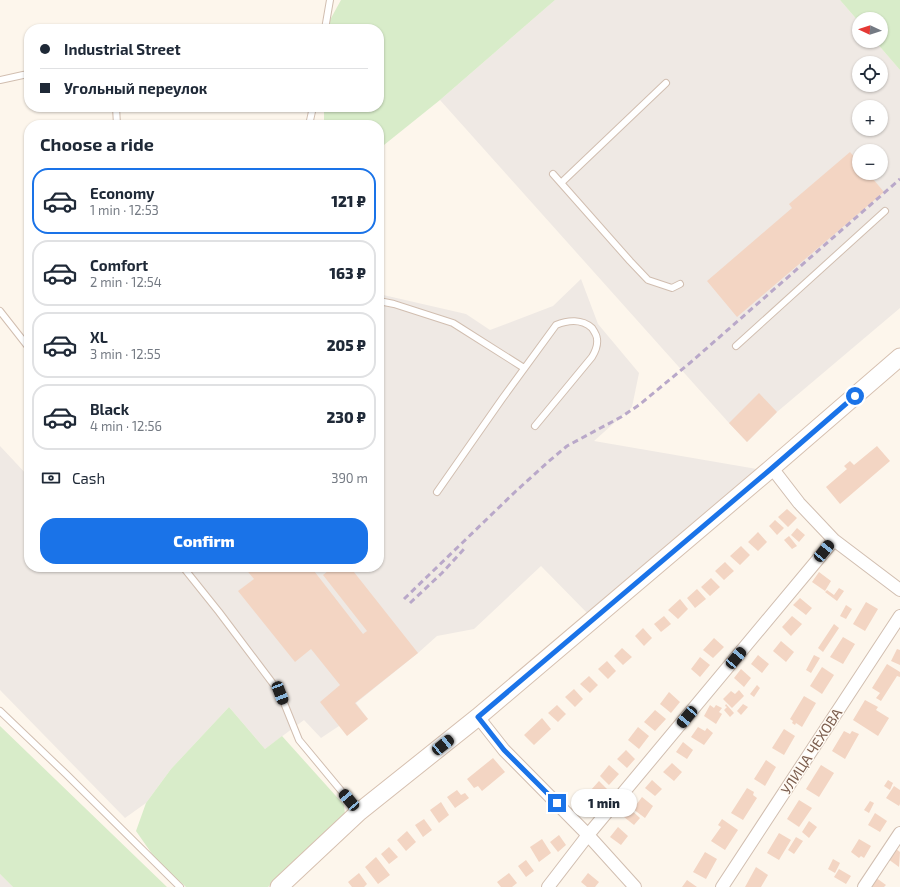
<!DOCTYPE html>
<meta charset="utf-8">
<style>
:root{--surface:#fff;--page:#f2f2f3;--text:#1f2937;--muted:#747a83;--line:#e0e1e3;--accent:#1a73e8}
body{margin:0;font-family:"Exo 2",sans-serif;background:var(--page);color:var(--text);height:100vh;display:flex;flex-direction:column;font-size:15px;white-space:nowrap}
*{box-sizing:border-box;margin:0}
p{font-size:13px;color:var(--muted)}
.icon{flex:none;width:22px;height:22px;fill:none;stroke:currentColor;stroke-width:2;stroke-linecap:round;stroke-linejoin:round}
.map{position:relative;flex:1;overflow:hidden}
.details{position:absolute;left:24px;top:120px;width:360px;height:452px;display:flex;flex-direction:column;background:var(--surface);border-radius:16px;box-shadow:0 1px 3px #0004}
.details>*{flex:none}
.guide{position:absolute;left:24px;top:24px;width:360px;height:88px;border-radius:16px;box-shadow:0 1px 3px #0004;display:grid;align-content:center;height:88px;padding:0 16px;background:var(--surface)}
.needle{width:26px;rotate:273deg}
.fabs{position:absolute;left:852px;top:12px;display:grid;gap:8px}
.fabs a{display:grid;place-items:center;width:36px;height:36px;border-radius:50%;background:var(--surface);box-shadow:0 1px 3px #0004;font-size:20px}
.end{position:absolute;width:18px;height:18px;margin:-9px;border:5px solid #1a73e8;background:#fff;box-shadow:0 0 0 2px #fff}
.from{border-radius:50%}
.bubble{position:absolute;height:28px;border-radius:14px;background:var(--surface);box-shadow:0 1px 3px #0004;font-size:13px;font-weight:800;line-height:28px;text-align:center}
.car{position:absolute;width:12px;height:24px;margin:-12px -6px;border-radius:5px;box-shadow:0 0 3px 1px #0007;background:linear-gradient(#222 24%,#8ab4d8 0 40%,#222 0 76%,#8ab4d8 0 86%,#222 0)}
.guide b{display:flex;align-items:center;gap:14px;height:38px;font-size:15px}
.guide b+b{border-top:1px solid var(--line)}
.guide i{width:10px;height:10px;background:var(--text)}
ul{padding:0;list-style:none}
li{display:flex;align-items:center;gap:12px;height:66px;margin:0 8px 6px;padding:0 8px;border:2px solid var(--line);border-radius:16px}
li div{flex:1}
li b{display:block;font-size:15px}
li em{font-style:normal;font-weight:800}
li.active{border-color:var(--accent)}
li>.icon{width:36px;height:36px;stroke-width:1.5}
h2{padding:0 16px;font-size:18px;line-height:48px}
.pay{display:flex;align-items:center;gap:10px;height:44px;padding:0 16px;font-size:15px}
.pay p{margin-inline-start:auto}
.button{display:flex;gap:8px;margin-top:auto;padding:8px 16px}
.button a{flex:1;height:46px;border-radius:16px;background:var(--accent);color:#fff;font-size:16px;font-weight:800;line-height:46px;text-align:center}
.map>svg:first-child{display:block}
.industrial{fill:#efe9e4;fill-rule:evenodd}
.green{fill:#d8ecc9}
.building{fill:#f3d5c3}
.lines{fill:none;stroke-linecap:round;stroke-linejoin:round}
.lane-casing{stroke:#d1beb0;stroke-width:8}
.street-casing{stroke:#d1beb0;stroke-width:14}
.secondary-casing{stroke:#d6c0b0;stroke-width:19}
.lane{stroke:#fff;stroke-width:6}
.street{stroke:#fff;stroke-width:12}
.secondary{stroke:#fff;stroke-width:17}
.rail{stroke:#b9a8c9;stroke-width:3;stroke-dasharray:6 4;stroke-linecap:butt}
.route{stroke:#1a73e8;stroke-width:5}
.labels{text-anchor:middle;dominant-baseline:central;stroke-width:3;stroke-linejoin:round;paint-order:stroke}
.street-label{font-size:14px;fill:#7a5c4d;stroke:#fffaf3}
</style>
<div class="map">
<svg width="900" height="887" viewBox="0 0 900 887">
<rect width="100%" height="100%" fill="#fdf6ec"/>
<path class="industrial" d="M555 0H840L859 22V41H875L900 70V308L777 412 747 442 729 423 440 100ZM859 63H881V85H859ZM859 107H881V129H859ZM859 151H881V173H859Z
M581 279 598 324 639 373 632 407 594 441 768 471 593 619 541 566 474 629 437 636 418 653 356 703 368 719 339 726 321 738 304 720 265 749 229 707 171 769 146 803 125 818 0 690V446L29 477V567H379V294L466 314 490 330 553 306Z
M0 874 13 887H0Z"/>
<path class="green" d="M341 0H555L440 100 379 149V125H324V107H379V29H325Z
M840 0H900V70L875 41H881V19H859V22Z
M229 707 265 749 282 736 344 805 345 814 340 823 268 887H186L157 861 136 831 146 803 171 769Z
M0 726 167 887H13L0 874Z"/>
<path class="building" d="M850 152 859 162V173H868L884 192 737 317 707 281 792 208 789 204Z
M759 393 777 412 747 442 729 423Z
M877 446 890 461 840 504 826 487 847 469 844 466 850 461 854 465Z
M787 509 797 518 788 527 778 517Z
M775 520 784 528 777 535 769 526Z
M797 528 805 535 799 542 791 535Z
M758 532 767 542 758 551 748 542Z
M789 536 797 546 792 549 784 540Z
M741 546 750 555 740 565 730 556Z
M725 562 734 571 724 580 715 571Z
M244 567H311L363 634 367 631 323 575 333 567H350L418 653 355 703 368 719 347 736 320 702 340 685 311 649 295 662 238 591 254 579Z
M819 572 831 581 825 591 812 582Z
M711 578 720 587 710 596 701 587Z
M839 588 844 591 837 601 825 592 827 590 834 595Z
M697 589 706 599 695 608 687 598Z
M800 598 812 608 806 615 793 605Z
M680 599 688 609 678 619 668 610Z
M866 602 878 609 865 631 853 624Z
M846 605 852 609 846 619 840 616Z
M664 616 671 624 661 632 654 624Z
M792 616 802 624 791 636 782 627Z
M834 624 839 628 823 652 818 648Z
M643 628 652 638 644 646 635 636Z
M843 637 855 644 843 664 830 657Z
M714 638 724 647 713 658 703 650Z
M781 641 794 652 786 662 773 651Z
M622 648 632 657 623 665 614 656Z
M897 649 900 650V665L891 661Z
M758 655 769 664 762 673 751 664Z
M814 655 820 658 811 673 806 670Z
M700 657 710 665 700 677 691 669Z
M607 661 616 671 608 679 598 669Z
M887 664 900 672V677L897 676 881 701 876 698 880 693 872 688Z
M822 667 834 675 822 694 810 686Z
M741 669 751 678 744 687 734 678Z
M589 676 598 685 590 693 580 684Z
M757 685 760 688 754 697 750 694Z
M574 689 583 699 575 707 565 697Z
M739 690 744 696 732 708 723 699 731 691 735 694Z
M669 692 680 702 671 713 660 704Z
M804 696 816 703 802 727 796 723 795 725 792 723 793 721 790 719Z
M865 700 878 707 876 710 889 718 878 736 853 720Z
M726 704 734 713 730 717 724 710 727 707 725 706Z
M743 704 748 707 741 715 737 711Z
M557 705 566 714 558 722 548 713Z
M710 705 714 708 716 705 722 708 719 712 722 714 716 724 704 716Z
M655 710 666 719 655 731 644 722Z
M542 718 551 729 534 745 524 735Z
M638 727 649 736 639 749 628 740Z
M698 727 705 731 707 728 713 733 704 745 691 737Z
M784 729 795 736 784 755 772 748Z
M844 731 850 734 852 731 859 734 845 759 832 751Z
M683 742 693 750 687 759 676 752Z
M626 750 635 759 627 768 617 759Z
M493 758 505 772 482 791 478 786 474 788 467 779Z
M766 760 776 767 765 786 754 779Z
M672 763 682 772 674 781 663 772Z
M609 765 619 774 609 785 600 776Z
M821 765 834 773 819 797 806 789Z
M652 780 662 789 655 796 645 788Z
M888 780 893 783 890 790 884 786Z
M599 781 609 791 592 810 582 800Z
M894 786 900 790V804L899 806 886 798Z
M747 788 754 792 753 795 757 798 743 820 731 813Z
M457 790 461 795 465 793 469 798 455 808 447 797Z
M642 797 653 806 645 818 633 809Z
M799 800 812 808 799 827 787 819Z
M870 801 874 803 869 813 864 810Z
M441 802 449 815 439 823 430 810Z
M630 809 640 818 634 825 624 817Z
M875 813 887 821 880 832 868 825Z
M424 819 432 830 423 837 415 825Z
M722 819 738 830 725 850 711 841 721 827 718 825Z
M809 821 817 827 809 838 802 832Z
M618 827 628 836 621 845 610 837Z
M407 831 416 842 406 851 397 840Z
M779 833 791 840 779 860 767 853Z
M559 835 566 845 558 852 550 842Z
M796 837 803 841 794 854 788 850Z
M542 839 551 853 539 862 530 847Z
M859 839 871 846 864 858 861 856 859 858 851 852Z
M389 847 398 857 389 864 381 854Z
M896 849 900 852 899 867 888 859Z
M705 852 717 859 706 879 693 872Z
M376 857 390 875 378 884 365 867Z
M833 859 840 863 835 873 828 869Z
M526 860 534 871 526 877 518 866Z
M756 867 768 875 761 887H745Z
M839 869 851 876 846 884 834 877Z
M359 873 367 884 364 887H352L348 882Z
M509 873 517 883 512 887H501L497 882Z
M588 873 599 882 595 887H587L581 882Z
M875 877 886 885 884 887H868Z
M687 880 697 887H682Z"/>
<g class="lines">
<g class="lane-casing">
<path id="lane" d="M325 29 330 0
M0 80 23 75 29 74
M116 107 117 125
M309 125 313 107
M553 174 630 261 648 280 672 288 680 284
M561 183 666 83
M379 301 394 304 453 323 524 368
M0 311 29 348
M736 346 885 211
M437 492 502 399 556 325C568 320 582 319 592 328 594 331 597 336 597 339 598 346 595 352 592 357L535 426
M183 567 219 612 280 693 299 740 358 811
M0 711 66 774 180 887"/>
</g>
<g class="street-casing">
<path id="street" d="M772 468 799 503 834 540 900 590
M478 717 504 750 588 835 635 887
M548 887 588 835 834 540
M722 887 900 616
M864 887 900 833"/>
</g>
<g class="secondary-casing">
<path id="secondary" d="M279 887 359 812 478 717 768 471 900 357"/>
</g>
<use href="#lane" class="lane"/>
<use href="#street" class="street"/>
<use href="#secondary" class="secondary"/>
<path class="rail" d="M404 599 516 491 548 462 567 446 621 417 639 405 691 362 900 179
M410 603 442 573 465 548"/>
</g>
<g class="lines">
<path class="route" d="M557 803 504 750 478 717 772 468 855 396"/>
</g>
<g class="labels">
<g class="street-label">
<text transform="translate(811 751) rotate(-57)">УЛИЦА ЧЕХОВА</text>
</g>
</g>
</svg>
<div class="fabs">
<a><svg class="needle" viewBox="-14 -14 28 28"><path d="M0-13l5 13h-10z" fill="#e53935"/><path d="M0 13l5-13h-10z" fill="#747a83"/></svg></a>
<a><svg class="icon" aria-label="locate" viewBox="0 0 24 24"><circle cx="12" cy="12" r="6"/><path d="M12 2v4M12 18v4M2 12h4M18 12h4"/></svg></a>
<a>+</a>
<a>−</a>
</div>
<i class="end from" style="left:855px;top:396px"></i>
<i class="end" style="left:557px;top:803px"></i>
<div class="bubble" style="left:571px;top:789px;width:66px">1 min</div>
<i class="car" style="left:824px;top:551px;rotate:39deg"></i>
<i class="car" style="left:736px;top:658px;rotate:40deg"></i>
<i class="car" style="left:280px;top:693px;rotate:159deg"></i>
<i class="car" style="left:687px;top:717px;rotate:220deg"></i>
<i class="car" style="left:443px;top:745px;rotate:51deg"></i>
<i class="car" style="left:349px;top:800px;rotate:320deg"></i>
<div class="guide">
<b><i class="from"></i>Industrial Street</b>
<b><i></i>Угольный переулок</b>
</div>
<section class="details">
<h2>Choose a ride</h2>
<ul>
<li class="active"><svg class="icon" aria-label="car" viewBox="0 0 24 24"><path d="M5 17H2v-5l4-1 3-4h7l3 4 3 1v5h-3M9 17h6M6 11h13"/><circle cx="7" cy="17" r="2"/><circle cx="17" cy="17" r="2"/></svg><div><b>Economy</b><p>1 min · 12:53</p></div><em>121 ₽</em></li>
<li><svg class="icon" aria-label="car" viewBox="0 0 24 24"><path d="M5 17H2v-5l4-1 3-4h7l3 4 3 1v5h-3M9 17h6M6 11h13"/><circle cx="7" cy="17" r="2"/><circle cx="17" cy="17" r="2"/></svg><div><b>Comfort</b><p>2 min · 12:54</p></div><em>163 ₽</em></li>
<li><svg class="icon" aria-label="car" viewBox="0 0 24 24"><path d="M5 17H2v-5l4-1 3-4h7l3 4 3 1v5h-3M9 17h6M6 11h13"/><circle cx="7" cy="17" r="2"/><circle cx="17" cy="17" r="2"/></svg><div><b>XL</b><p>3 min · 12:55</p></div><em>205 ₽</em></li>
<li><svg class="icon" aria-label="car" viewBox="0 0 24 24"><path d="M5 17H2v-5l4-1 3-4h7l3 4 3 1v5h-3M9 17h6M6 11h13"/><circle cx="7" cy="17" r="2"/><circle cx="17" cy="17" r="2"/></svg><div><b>Black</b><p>4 min · 12:56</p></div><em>230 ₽</em></li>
</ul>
<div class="pay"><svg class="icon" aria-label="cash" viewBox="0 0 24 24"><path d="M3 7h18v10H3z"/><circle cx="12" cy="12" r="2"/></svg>Cash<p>390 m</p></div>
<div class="button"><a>Confirm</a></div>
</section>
</div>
